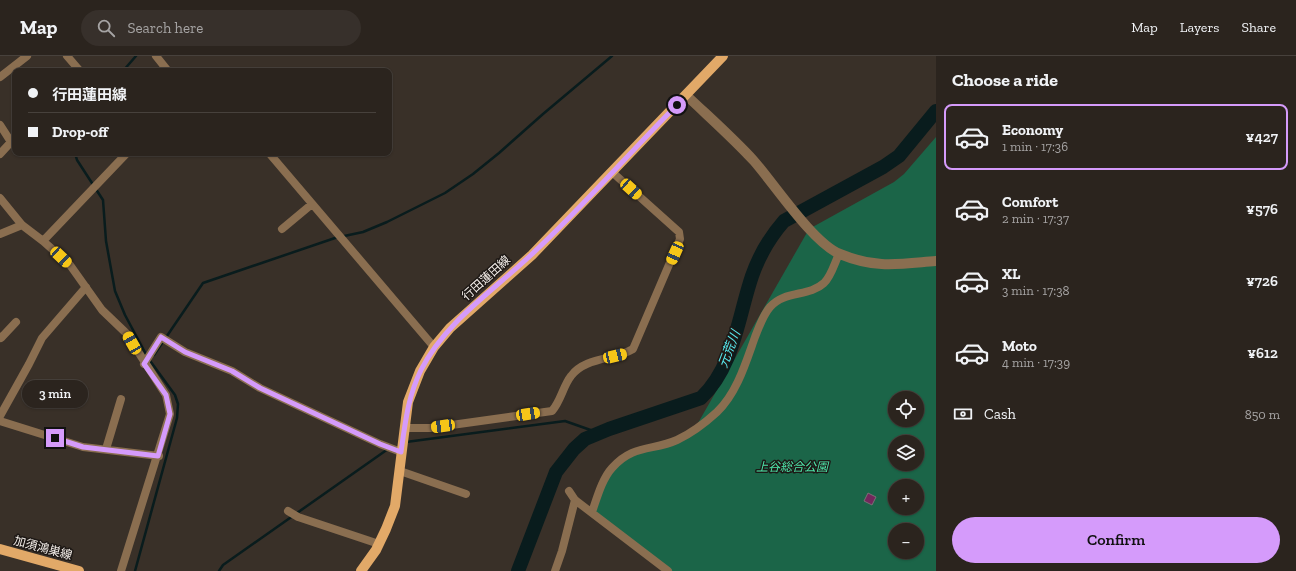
<!DOCTYPE html>
<meta charset="utf-8">
<style>
:root{--surface:#2b241e;--page:#37302b;--text:#f1f3f6;--muted:#a6a4a4;--line:#47413c;--accent:#d59bfb}
body{margin:0;font-family:"Zilla Slab","Noto Sans JP",serif;background:var(--page);color:var(--text);height:100vh;display:flex;flex-direction:column;font-size:15px;white-space:nowrap}
*{box-sizing:border-box;margin:0}
p{font-size:13px;color:var(--muted)}
.icon{flex:none;width:22px;height:22px;fill:none;stroke:currentColor;stroke-width:2;stroke-linecap:round;stroke-linejoin:round}
.map{position:relative;flex:1;overflow:hidden}
.side{display:flex;flex-direction:column;background:var(--surface);width:360px}
.side>*{flex:none}
.top-card{position:absolute;left:12px;top:12px;width:380px;height:88px;border-radius:8px;box-shadow:0 1px 3px #0004,0 0 0 1px var(--line);display:grid;align-content:center;height:88px;padding:0 16px;background:var(--surface)}
.buttons{position:absolute;left:888px;top:335px;display:grid;gap:8px}
.buttons a{display:grid;place-items:center;width:36px;height:36px;border-radius:50%;background:var(--surface);box-shadow:0 1px 3px #0004,0 0 0 1px var(--line);font-size:20px}
.end{position:absolute;width:18px;height:18px;margin:-9px;border:5px solid #d59bfb;background:#111;box-shadow:0 0 0 2px #111}
.from{border-radius:50%}
.bubble{position:absolute;height:28px;border-radius:14px;background:var(--surface);box-shadow:0 1px 3px #0004,0 0 0 1px var(--line);font-size:13px;font-weight:600;line-height:28px;text-align:center}
.car{position:absolute;width:12px;height:24px;margin:-12px -6px;border-radius:5px;box-shadow:0 0 3px 1px #0007;background:linear-gradient(#f5c518 24%,#345 0 40%,#f5c518 0 76%,#345 0 86%,#f5c518 0)}
.top-card b{display:flex;align-items:center;gap:14px;height:38px;font-size:15px}
.top-card b+b{border-top:1px solid var(--line)}
.top-card i{width:10px;height:10px;background:var(--text)}
ul{padding:0;list-style:none}
li{display:flex;align-items:center;gap:12px;height:66px;margin:0 8px 6px;padding:0 8px;border:2px solid transparent;border-radius:8px}
li div{flex:1}
li b{display:block;font-size:15px}
li em{font-style:normal;font-weight:600}
li.on{border-color:var(--accent)}
li>.icon{width:36px;height:36px;stroke-width:1.5}
h2{padding:0 16px;font-size:18px;line-height:48px}
.pay{display:flex;align-items:center;gap:10px;height:44px;padding:0 16px;font-size:15px}
.pay p{margin-inline-start:auto}
.primary-button{display:flex;gap:8px;margin-top:auto;padding:8px 16px}
.primary-button a{flex:1;height:46px;border-radius:24px;background:var(--accent);color:#111;font-size:16px;font-weight:600;line-height:46px;text-align:center}
header{display:flex;align-items:center;gap:24px;box-sizing:border-box;height:56px;padding:0 20px;background:var(--surface);border-bottom:1px solid var(--line)}
header strong{font-size:19px}
nav{display:flex;gap:22px;margin-inline-start:auto;font-size:14px}
.search{width:280px;height:36px;background:var(--page);display:flex;align-items:center;gap:10px;box-sizing:border-box;padding:0 14px;border-radius:22px;color:var(--muted);font-size:15px}
main{display:flex;flex:1;min-height:0}
.map>svg:first-child{display:block}
.green{fill:#1b6548;fill-rule:evenodd}
.lines{fill:none;stroke-linecap:round;stroke-linejoin:round}
.stream{stroke:#091c1d;stroke-width:2.5}
.river{stroke:#091c1d;stroke-width:14}
.building{fill:#73275c;stroke:#7b6f76}
.minor{stroke:#8a6e50;stroke-width:8}
.tertiary{stroke:#8a6e50;stroke-width:10}
.primary{stroke:#e2a968;stroke-width:10}
.route{stroke:#d59bfb;stroke-width:5}
.labels{text-anchor:middle;dominant-baseline:central;stroke-width:3;stroke-linejoin:round;paint-order:stroke}
.street-label{font-size:12px;fill:#f6f0eb;stroke:#1d1815}
.park-label{font-size:12px;font-style:italic;fill:#4ee6aa;stroke:#1d1815}
.water-label{font-size:13px;font-style:italic;fill:#57eaf0;stroke:#1d1815}
</style>
<header>
<strong>Map</strong>
<div class="search"><svg class="icon" aria-label="search" viewBox="0 0 24 24"><circle cx="10" cy="10" r="6"/><path d="M15 15l6 6"/></svg>Search here</div>
<nav><a>Map</a><a>Layers</a><a>Share</a></nav>
</header>
<main>
<div class="map">
<svg width="936" height="515" viewBox="0 0 936 515">
<rect width="100%" height="100%" fill="#393028"/>
<path class="green" d="M936 81V515H668L592 456 611 413 626 400 694 374 809 173 894 126 904 118ZM895 342H917V364H895ZM895 386H917V408H895ZM895 430H917V452H895ZM895 474H917V496H895Z"/>
<g class="lines">
<path class="stream" d="M123 15 136 0
M75 97 77 104 103 144 106 185 115 235 125 259 148 302 175 339 178 348 177 362 135 515
M154 299 203 227 335 182 363 176 387 166 445 137 473 118 499 97 543 58 612 0
M406 386 565 365 599 377
M219 515 223 509 388 393"/>
<path class="river" d="M518 515 556 416 574 393 585 383 609 373 701 342C734 311 738 261 752 220 759 200 770 181 784 165L883 111 899 100 936 55"/>
</g>
<path class="building" d="M868 437 876 441 872 449 864 445Z"/>
<g class="lines">
<path class="minor" d="M67 0 80 15
M156 0 168 15
M0 21 27 0
M0 69 11 86 0 98
M269 97 434 291
M0 142 22 169 43 185 70 209 102 254 126 277 166 339 170 358 121 515
M282 173 312 148
M0 178 22 169
M43 185 127 97
M0 281 1 282 16 266
M144 308 161 281 185 296 232 315 260 332 380 388 401 396
M0 360 29 308 42 282 86 231
M0 365 83 391 159 400
M405 372H430L552 355C561 345 563 330 571 320 585 301 615 304 633 293L680 183 679 176 612 116
M106 393 121 343
M400 415 466 438
M569 435 575 444 668 515
M288 455 298 461 379 488
M592 456C597 442 602 423 612 412 633 388 653 395 677 384 692 377 705 367 717 356 737 337 746 306 755 281 759 271 763 259 770 251 785 234 809 241 824 227 831 221 835 206 839 198
M555 515 562 495 575 444"/>
<path class="tertiary" d="M686 39C709 61 733 82 754 105 775 129 813 187 840 198 876 213 899 208 936 205"/>
<path class="primary" d="M0 493 79 515
M361 515 376 494 386 473 395 450 408 346 420 315 434 291 450 272 532 199 723 0"/>
</g>
<g class="lines">
<path class="route" d="M55 382 83 391 158 400 170 358 166 339 144 308 161 281 185 296 232 315 260 332 380 388 401 396C405 368 408 340 421 314 445 266 493 235 531 199 582 152 628 98 677 49"/>
</g>
<g class="labels">
<g class="street-label">
<text transform="translate(486 222) rotate(-42)">行田蓮田線</text>
<text transform="translate(43 492) rotate(15)">加須鴻巣線</text>
</g>
<g class="park-label">
<text x="792" y="411">上谷総合公園</text>
</g>
<g class="water-label">
<text transform="translate(729 293) rotate(-69)">元荒川</text>
</g>
</g>
</svg>
<div class="buttons">
<a><svg class="icon" aria-label="locate" viewBox="0 0 24 24"><circle cx="12" cy="12" r="6"/><path d="M12 2v4M12 18v4M2 12h4M18 12h4"/></svg></a>
<a><svg class="icon" aria-label="layers" viewBox="0 0 24 24"><path d="M12 4l9 5-9 5-9-5zM3 14l9 5 9-5"/></svg></a>
<a>+</a>
<a>−</a>
</div>
<i class="end from" style="left:677px;top:49px"></i>
<i class="end" style="left:55px;top:382px"></i>
<div class="bubble" style="left:22px;top:324px;width:66px">3 min</div>
<i class="car" style="left:631px;top:133px;rotate:132deg"></i>
<i class="car" style="left:675px;top:197px;rotate:204deg"></i>
<i class="car" style="left:61px;top:201px;rotate:133deg"></i>
<i class="car" style="left:132px;top:287px;rotate:330deg"></i>
<i class="car" style="left:615px;top:300px;rotate:77deg"></i>
<i class="car" style="left:528px;top:358px;rotate:81deg"></i>
<i class="car" style="left:443px;top:370px;rotate:262deg"></i>
<div class="top-card">
<b><i class="from"></i>行田蓮田線</b>
<b><i></i>Drop-off</b>
</div>
</div>
<section class="side">
<h2>Choose a ride</h2>
<ul>
<li class="on"><svg class="icon" aria-label="car" viewBox="0 0 24 24"><path d="M5 17H2v-5l4-1 3-4h7l3 4 3 1v5h-3M9 17h6M6 11h13"/><circle cx="7" cy="17" r="2"/><circle cx="17" cy="17" r="2"/></svg><div><b>Economy</b><p>1 min · 17:36</p></div><em>¥427</em></li>
<li><svg class="icon" aria-label="car" viewBox="0 0 24 24"><path d="M5 17H2v-5l4-1 3-4h7l3 4 3 1v5h-3M9 17h6M6 11h13"/><circle cx="7" cy="17" r="2"/><circle cx="17" cy="17" r="2"/></svg><div><b>Comfort</b><p>2 min · 17:37</p></div><em>¥576</em></li>
<li><svg class="icon" aria-label="car" viewBox="0 0 24 24"><path d="M5 17H2v-5l4-1 3-4h7l3 4 3 1v5h-3M9 17h6M6 11h13"/><circle cx="7" cy="17" r="2"/><circle cx="17" cy="17" r="2"/></svg><div><b>XL</b><p>3 min · 17:38</p></div><em>¥726</em></li>
<li><svg class="icon" aria-label="car" viewBox="0 0 24 24"><path d="M5 17H2v-5l4-1 3-4h7l3 4 3 1v5h-3M9 17h6M6 11h13"/><circle cx="7" cy="17" r="2"/><circle cx="17" cy="17" r="2"/></svg><div><b>Moto</b><p>4 min · 17:39</p></div><em>¥612</em></li>
</ul>
<div class="pay"><svg class="icon" aria-label="cash" viewBox="0 0 24 24"><path d="M3 7h18v10H3z"/><circle cx="12" cy="12" r="2"/></svg>Cash<p>850 m</p></div>
<div class="primary-button"><a>Confirm</a></div>
</section>
</main>
